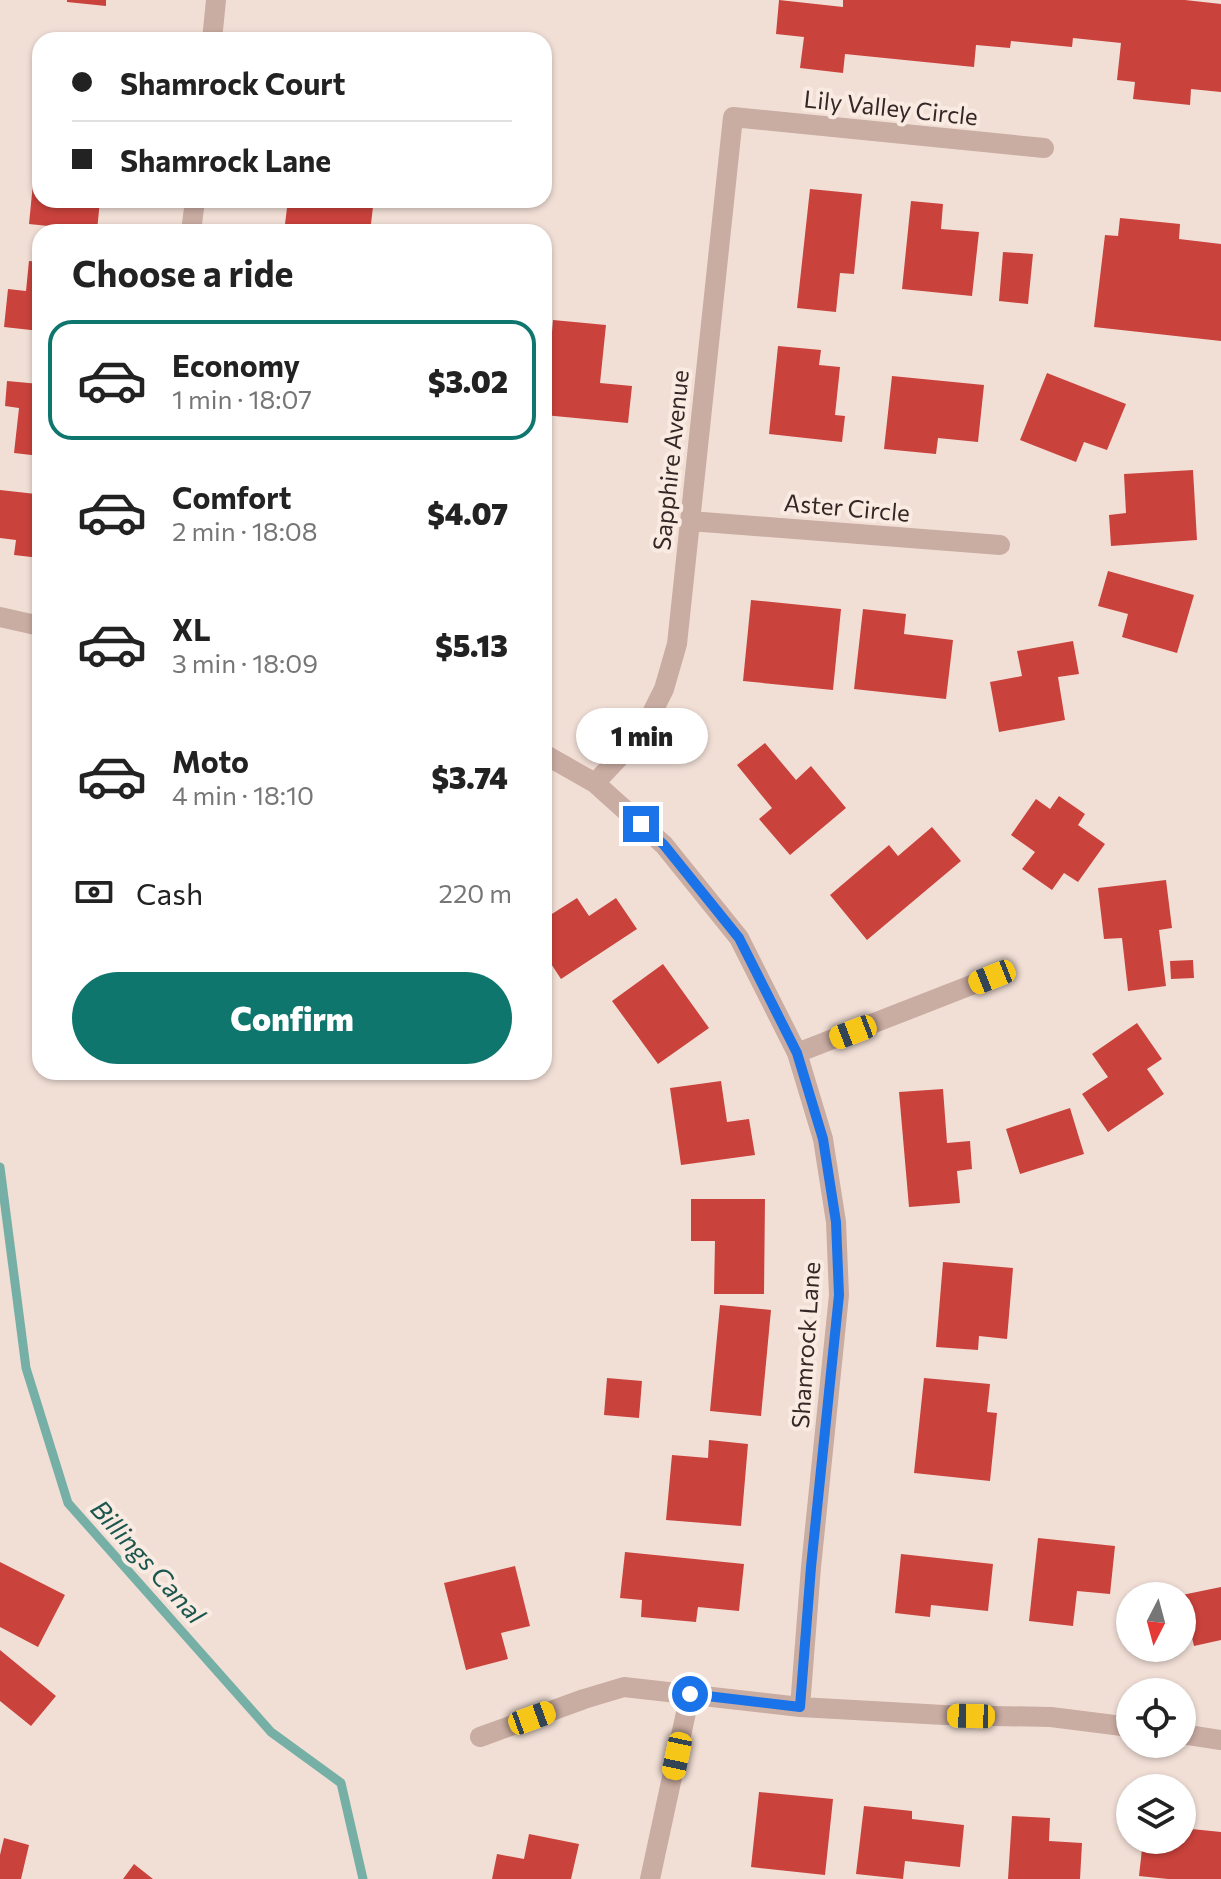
<!DOCTYPE html>
<meta charset="utf-8">
<style>
:root{--surface:#fff;--page:#f2f2f2;--text:#222;--muted:#767676;--line:#e0e0e0;--accent:#0f766e}
body{margin:0;font-family:Commissioner,sans-serif;background:var(--page);color:var(--text);height:100vh;display:flex;flex-direction:column;font-size:30px;white-space:nowrap}
*{box-sizing:border-box;margin:0}
p{font-size:26px;color:var(--muted)}
.icon{flex:none;width:44px;height:44px;fill:none;stroke:currentColor;stroke-width:2;stroke-linecap:round;stroke-linejoin:round}
.map{position:relative;flex:1;overflow:hidden}
.details{position:absolute;left:32px;top:224px;width:520px;height:856px;display:flex;flex-direction:column;background:var(--surface);border-radius:24px;box-shadow:0 2px 6px #0004}
.details>*{flex:none}
.guide{position:absolute;left:32px;top:32px;width:520px;height:176px;border-radius:24px;box-shadow:0 2px 6px #0004;display:grid;align-content:center;height:176px;padding:0 40px;background:var(--surface)}
.needle{width:52px;rotate:186deg}
.tools{position:absolute;left:1116px;top:1582px;display:grid;gap:16px}
.tools a{display:grid;place-items:center;width:80px;height:80px;border-radius:50%;background:var(--surface);box-shadow:0 2px 6px #0004;font-size:40px}
.end{position:absolute;width:36px;height:36px;margin:-18px;border:10px solid #1a73e8;background:#fff;box-shadow:0 0 0 4px #fff}
.from{border-radius:50%}
.bubble{position:absolute;height:56px;border-radius:28px;background:var(--surface);box-shadow:0 2px 6px #0004;font-size:26px;font-weight:800;line-height:56px;text-align:center}
.car{position:absolute;width:24px;height:48px;margin:-24px -12px;border-radius:10px;box-shadow:0 0 6px 2px #0007;background:linear-gradient(#f5c518 24%,#345 0 40%,#f5c518 0 76%,#345 0 86%,#f5c518 0)}
.guide b{display:flex;align-items:center;gap:28px;height:76px;font-size:30px}
.guide b+b{border-top:2px solid var(--line)}
.guide i{width:20px;height:20px;background:var(--text)}
ul{padding:0;list-style:none}
li{display:flex;align-items:center;gap:24px;height:120px;margin:0 16px 12px;padding:0 24px;border:4px solid transparent;border-radius:24px}
li div{flex:1}
li b{display:block;font-size:30px}
li em{font-style:normal;font-weight:800}
li.active{border-color:var(--accent)}
li>.icon{width:72px;height:72px;stroke-width:1.5}
h2{padding:0 40px;font-size:36px;line-height:96px}
.pay{display:flex;align-items:center;gap:20px;height:88px;padding:0 40px;font-size:30px}
.pay p{margin-inline-start:auto}
.button{display:flex;gap:16px;margin-top:auto;padding:16px 40px}
.button a{flex:1;height:92px;border-radius:48px;background:var(--accent);color:#fff;font-size:32px;font-weight:800;line-height:92px;text-align:center}
.map>svg:first-child{display:block}
.lines{fill:none;stroke-linecap:round;stroke-linejoin:round}
.stream{stroke:#75afa6;stroke-width:9}
.building{fill:#ca423c}
.minor{stroke:#c9aca2;stroke-width:20}
.route{stroke:#1a73e8;stroke-width:10}
.labels{text-anchor:middle;dominant-baseline:central;stroke-width:8;stroke-linejoin:round;paint-order:stroke}
.street-label{font-size:24px;fill:#342725;stroke:#f9eae2}
.water-label{font-size:26px;font-style:italic;fill:#1a564e;stroke:#f9eae2}
</style>
<div class="map">
<svg width="1221" height="1879" viewBox="0 0 1221 1879">
<rect width="100%" height="100%" fill="#f1dfd6"/>
<g class="lines">
<path class="stream" d="M0 1167 26 1368 68 1503 271 1732 341 1783 363 1879"/>
</g>
<path class="building" d="M67 0H106V6L67 2Z
M779 0 843 7V0H1185L1221 4V92L1191 89 1190 105 1133 99 1135 82 1117 80 1121 43 1073 38 1072 47 1011 41 1010 48 976 45 974 67 845 54 843 73 800 68 804 37 776 34Z
M38 132H40V200H100L97 231 29 224Z
M810 189 862 194 854 274 840 273 836 312 797 308Z
M288 200H328L373 207 370 232H284Z
M911 201 943 204 941 229 979 232 972 296 902 289Z
M1120 218 1180 224 1179 239 1221 244V341L1094 327 1105 235 1118 236Z
M1003 252 1033 254 1028 304 999 301Z
M29 261 40 262V331L4 327 8 289 26 291Z
M553 320 606 325 600 383 632 386 628 423 544 415V378L548 379Z
M778 346 821 350 819 365 840 367 835 415 845 416 842 442 769 434Z
M1047 373 1126 404 1107 450 1084 442 1076 462 1020 440Z
M892 376 984 385 978 442 938 438 936 454 884 449Z
M7 381 40 384V456L14 453 19 408 5 406Z
M1193 470 1197 540 1111 546 1109 515 1126 513 1124 474Z
M38 476H40V558L14 555 16 540 0 538V490L36 494Z
M1108 571 1194 595 1177 653 1122 637 1128 614 1098 606Z
M751 600 841 609 833 690 743 681Z
M863 609 906 614 904 634 953 640 946 699 854 689Z
M1073 641 1079 674 1058 677 1065 720 999 732 990 682 1022 676 1017 651Z
M765 743 796 780 811 766 846 808 790 855 759 819 772 808 737 765Z
M1059 796 1085 814 1078 825 1105 844 1078 882 1064 873 1052 890 1022 869 1035 852 1011 835 1036 799 1050 809Z
M932 827 961 861 867 940 830 895 889 845 898 856Z
M1166 880 1172 928 1159 930 1166 986 1128 991 1122 938 1104 939 1098 888Z
M577 898 589 916 616 898 637 929 561 979 544 953V919Z
M1193 960 1194 978 1171 979 1170 961Z
M663 964 709 1028 658 1064 612 1001Z
M1137 1023 1162 1059 1147 1069 1164 1094 1108 1132 1082 1094 1108 1077 1092 1054Z
M721 1081 727 1122 749 1119 755 1155 681 1165 670 1088Z
M943 1089 947 1143 970 1141 972 1169 957 1171 960 1203 909 1207 899 1092Z
M1070 1108 1084 1154 1020 1174 1006 1129Z
M691 1199H765L764 1294H714L715 1241H691Z
M943 1262 1013 1268 1007 1339 979 1336 978 1350 936 1347Z
M720 1305 771 1310 761 1416 710 1411Z
M607 1378 642 1381 639 1418 604 1415Z
M924 1378 990 1384 987 1412 997 1413 990 1481 914 1473Z
M709 1440 748 1444 741 1526 666 1520 672 1455 708 1458Z
M1038 1538 1115 1546 1110 1594 1077 1591 1073 1626 1029 1621Z
M625 1552 744 1564 739 1611 698 1607 696 1622 641 1617 642 1600 620 1598Z
M901 1554 993 1564 988 1611 931 1605 930 1617 895 1613Z
M0 1562 65 1595 38 1647 0 1627Z
M515 1566 530 1626 501 1633 508 1659 466 1670 444 1583Z
M1221 1587V1640L1194 1646 1182 1595Z
M0 1650 56 1696 31 1726 0 1701Z
M759 1792 833 1799 825 1875 751 1867Z
M864 1806 912 1811V1819L964 1825 960 1867 905 1861 903 1879 856 1874Z
M1012 1816 1050 1818 1049 1841 1082 1843 1080 1879H1008Z
M1182 1828 1221 1832V1879H1168L1139 1876 1143 1840H1182Z
M529 1834 579 1844 571 1879H492L497 1854 524 1859Z
M4 1838 29 1845 21 1879H0V1855Z
M134 1864 153 1879H123Z"/>
<g class="lines">
<path class="minor" d="M212 40 216 0
M191 232 195 200
M690 521 1000 545
M0 617 40 626
M544 754 595 783 664 845 739 938 797 1053 823 1139 836 1222 839 1295 811 1567 800 1707
M595 783 642 733 664 689 677 644 733 117 1044 148
M797 1053 992 977
M1182 1734 1221 1740
M480 1737 584 1699 624 1687 800 1707 944 1715 1051 1717 1130 1727
M650 1879 690 1694"/>
</g>
<g class="lines">
<path class="route" d="M641 824 664 845 739 938 797 1053 823 1139 836 1222 839 1295 811 1567 800 1707 690 1694"/>
</g>
<g class="labels">
<g class="street-label">
<text transform="translate(891 107) rotate(6)">Lily Valley Circle</text>
<text transform="translate(670 460) rotate(-84)">Sapphire Avenue</text>
<text transform="translate(847 507) rotate(5)">Aster Circle</text>
<text transform="translate(805 1345) rotate(-86)">Shamrock Lane</text>
</g>
<g class="water-label">
<text transform="translate(149 1561) rotate(48)">Billings Canal</text>
</g>
</g>
</svg>
<div class="tools">
<a><svg class="needle" viewBox="-14 -14 28 28"><path d="M0-13l5 13h-10z" fill="#e53935"/><path d="M0 13l5-13h-10z" fill="#767676"/></svg></a>
<a><svg class="icon" aria-label="locate" viewBox="0 0 24 24"><circle cx="12" cy="12" r="6"/><path d="M12 2v4M12 18v4M2 12h4M18 12h4"/></svg></a>
<a><svg class="icon" aria-label="layers" viewBox="0 0 24 24"><path d="M12 4l9 5-9 5-9-5zM3 14l9 5 9-5"/></svg></a>
</div>
<i class="end from" style="left:690px;top:1694px"></i>
<i class="end" style="left:641px;top:824px"></i>
<div class="bubble" style="left:576px;top:708px;width:132px">1 min</div>
<i class="car" style="left:992px;top:977px;rotate:248deg"></i>
<i class="car" style="left:853px;top:1032px;rotate:249deg"></i>
<i class="car" style="left:971px;top:1716px;rotate:271deg"></i>
<i class="car" style="left:532px;top:1718px;rotate:70deg"></i>
<i class="car" style="left:677px;top:1756px;rotate:192deg"></i>
<div class="guide">
<b><i class="from"></i>Shamrock Court</b>
<b><i></i>Shamrock Lane</b>
</div>
<section class="details">
<h2>Choose a ride</h2>
<ul>
<li class="active"><svg class="icon" aria-label="car" viewBox="0 0 24 24"><path d="M5 17H2v-5l4-1 3-4h7l3 4 3 1v5h-3M9 17h6M6 11h13"/><circle cx="7" cy="17" r="2"/><circle cx="17" cy="17" r="2"/></svg><div><b>Economy</b><p>1 min · 18:07</p></div><em>$3.02</em></li>
<li><svg class="icon" aria-label="car" viewBox="0 0 24 24"><path d="M5 17H2v-5l4-1 3-4h7l3 4 3 1v5h-3M9 17h6M6 11h13"/><circle cx="7" cy="17" r="2"/><circle cx="17" cy="17" r="2"/></svg><div><b>Comfort</b><p>2 min · 18:08</p></div><em>$4.07</em></li>
<li><svg class="icon" aria-label="car" viewBox="0 0 24 24"><path d="M5 17H2v-5l4-1 3-4h7l3 4 3 1v5h-3M9 17h6M6 11h13"/><circle cx="7" cy="17" r="2"/><circle cx="17" cy="17" r="2"/></svg><div><b>XL</b><p>3 min · 18:09</p></div><em>$5.13</em></li>
<li><svg class="icon" aria-label="car" viewBox="0 0 24 24"><path d="M5 17H2v-5l4-1 3-4h7l3 4 3 1v5h-3M9 17h6M6 11h13"/><circle cx="7" cy="17" r="2"/><circle cx="17" cy="17" r="2"/></svg><div><b>Moto</b><p>4 min · 18:10</p></div><em>$3.74</em></li>
</ul>
<div class="pay"><svg class="icon" aria-label="cash" viewBox="0 0 24 24"><path d="M3 7h18v10H3z"/><circle cx="12" cy="12" r="2"/></svg>Cash<p>220 m</p></div>
<div class="button"><a>Confirm</a></div>
</section>
</div>
